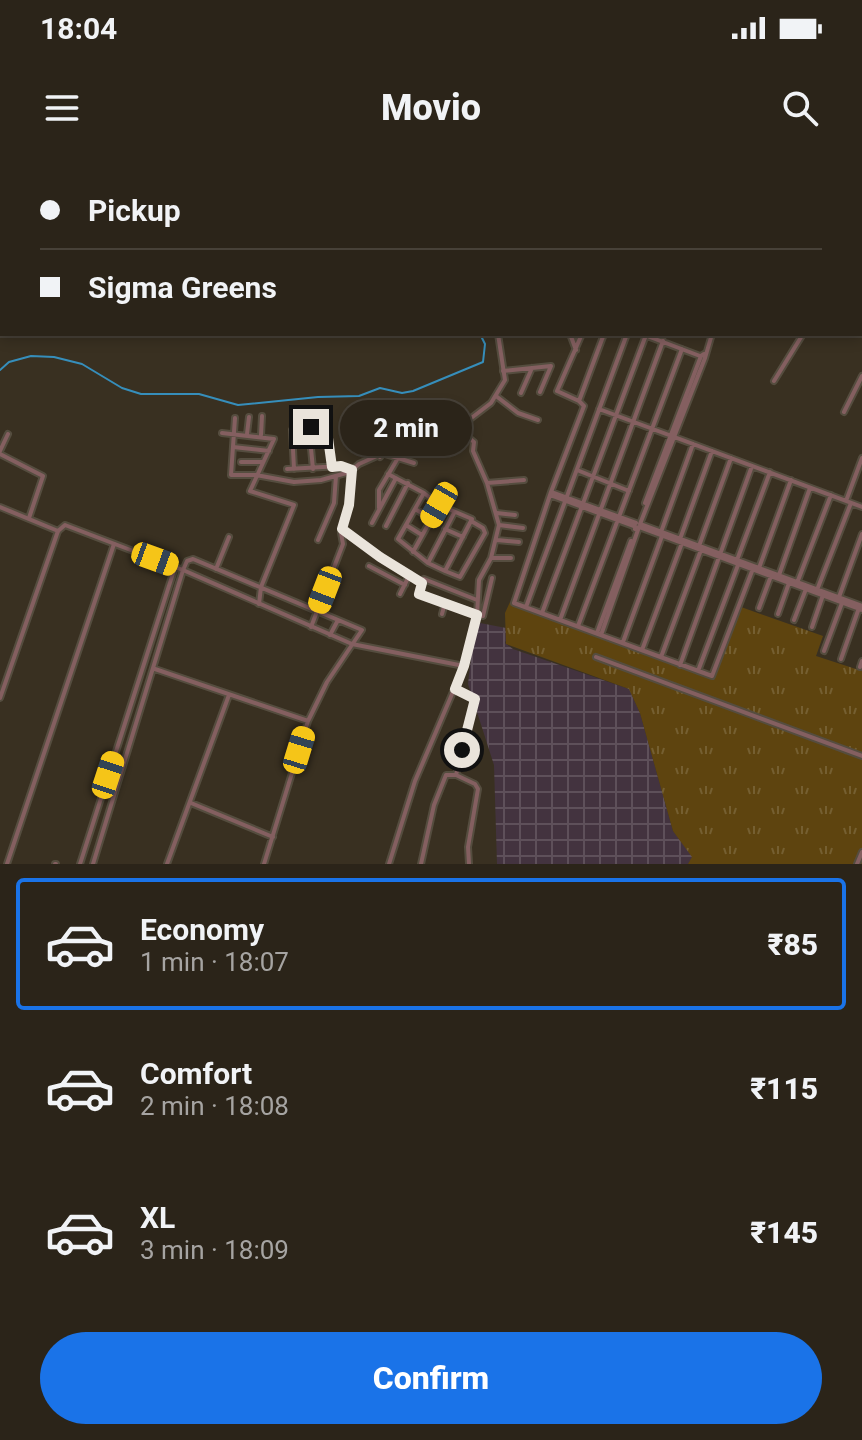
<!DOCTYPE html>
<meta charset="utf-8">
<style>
:root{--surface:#2b2419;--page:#373026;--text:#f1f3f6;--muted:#a6a4a2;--line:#474138;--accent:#1a73e8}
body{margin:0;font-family:Roboto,sans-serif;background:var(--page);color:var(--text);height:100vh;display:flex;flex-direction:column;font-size:30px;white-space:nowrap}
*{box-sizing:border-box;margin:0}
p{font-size:26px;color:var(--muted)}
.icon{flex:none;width:44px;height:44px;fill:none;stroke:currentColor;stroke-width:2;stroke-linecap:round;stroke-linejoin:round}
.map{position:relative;height:704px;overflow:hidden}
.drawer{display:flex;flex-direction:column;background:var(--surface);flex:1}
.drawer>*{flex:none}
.banner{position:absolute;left:0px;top:0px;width:862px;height:176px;box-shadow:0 4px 12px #0003,0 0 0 2px var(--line);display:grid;align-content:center;height:176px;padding:0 40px;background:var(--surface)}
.end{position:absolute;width:36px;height:36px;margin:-18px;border:10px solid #eae4db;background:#111;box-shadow:0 0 0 4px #111}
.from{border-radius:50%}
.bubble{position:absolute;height:56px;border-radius:28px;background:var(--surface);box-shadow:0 4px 12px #0003,0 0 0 2px var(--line);font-size:26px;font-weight:800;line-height:56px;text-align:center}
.car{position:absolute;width:24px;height:48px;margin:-24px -12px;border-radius:10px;box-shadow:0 0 6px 2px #0007;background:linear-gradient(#f5c518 24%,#345 0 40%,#f5c518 0 76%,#345 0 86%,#f5c518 0)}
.banner b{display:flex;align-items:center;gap:28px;height:76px;font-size:30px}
.banner b+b{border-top:2px solid var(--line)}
.banner i{width:20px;height:20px;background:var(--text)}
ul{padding:14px 0 0;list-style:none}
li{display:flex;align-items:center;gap:24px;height:132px;margin:0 16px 12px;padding:0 24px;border:4px solid transparent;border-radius:8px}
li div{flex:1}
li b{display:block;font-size:30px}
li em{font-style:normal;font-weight:800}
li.on{border-color:var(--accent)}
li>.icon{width:72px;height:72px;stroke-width:1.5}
.action{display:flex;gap:16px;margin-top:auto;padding:16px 40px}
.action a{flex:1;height:92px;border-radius:48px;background:var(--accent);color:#fff;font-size:32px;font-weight:800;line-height:92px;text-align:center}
.status{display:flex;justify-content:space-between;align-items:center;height:56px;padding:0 40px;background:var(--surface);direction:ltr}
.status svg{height:22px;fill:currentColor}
header{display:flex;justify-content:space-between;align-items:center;height:104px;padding:0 40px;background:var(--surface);font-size:36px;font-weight:800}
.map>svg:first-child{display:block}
.industrial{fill:url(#industrial-grid)}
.grass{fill:url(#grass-tufts)}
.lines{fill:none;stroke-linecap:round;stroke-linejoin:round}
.stream{stroke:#368ebb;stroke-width:2}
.minor-casing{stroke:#554d3f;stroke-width:8}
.tertiary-casing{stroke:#554d3f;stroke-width:8}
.primary-casing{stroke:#554d3f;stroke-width:10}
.minor{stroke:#845f60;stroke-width:4}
.tertiary{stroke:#845f60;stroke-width:4}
.primary{stroke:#d58b8c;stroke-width:6}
.route{stroke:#eae4db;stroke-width:10}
</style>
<div class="status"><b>18:04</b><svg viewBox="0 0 49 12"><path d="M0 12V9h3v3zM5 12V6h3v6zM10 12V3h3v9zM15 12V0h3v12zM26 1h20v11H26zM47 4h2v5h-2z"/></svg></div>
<header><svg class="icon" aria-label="menu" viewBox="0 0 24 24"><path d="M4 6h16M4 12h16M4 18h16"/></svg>Movio<svg class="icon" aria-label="search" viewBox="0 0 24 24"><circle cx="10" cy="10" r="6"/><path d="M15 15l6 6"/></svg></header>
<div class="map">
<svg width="862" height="704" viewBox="0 0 862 704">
<defs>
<pattern id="industrial-grid" width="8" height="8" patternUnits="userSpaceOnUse" patternTransform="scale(2)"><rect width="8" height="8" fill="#43333f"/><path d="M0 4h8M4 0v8" fill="none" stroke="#5e505a"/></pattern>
<pattern id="grass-tufts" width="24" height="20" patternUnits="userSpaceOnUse" patternTransform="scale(2)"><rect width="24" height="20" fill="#5e440f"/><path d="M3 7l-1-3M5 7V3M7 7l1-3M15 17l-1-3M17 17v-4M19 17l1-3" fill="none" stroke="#755f31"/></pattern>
</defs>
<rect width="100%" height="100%" fill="#393021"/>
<path class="industrial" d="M475 462 506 468 507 478 505 483 513 489 629 529 640 553 673 671 693 697 688 704H497L494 605 468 524Z"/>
<path class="grass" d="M510 442 713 518 741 447 823 476 816 496 862 511V704H688L692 697 673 671 640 553 629 529 506 484 505 453Z"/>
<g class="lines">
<path class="stream" d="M386 2 388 0
M0 210 9 202 31 196 54 197 82 204 122 228 141 234H199L238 245 318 237 359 236 380 228 402 233 413 231 483 202 485 184 480 174"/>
<g class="minor-casing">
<path id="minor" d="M250 0 252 2
M555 0 556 2
M756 0 757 2
M786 0 787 2
M412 2 413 0
M436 2 437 0
M448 2V0
M470 2 471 0
M491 2V0
M502 2V0
M525 2V0
M547 2V0
M843 2 847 0
M0 104 2 106
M0 146 2 147
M512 174H521
M570 174 576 190
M604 174 579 241 584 246 551 332 514 443 712 516 754 406
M642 174 700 196
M712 174 705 198 640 364 862 446
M503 211 551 206 540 232
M774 221 803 174
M521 233 532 208
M496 236 518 253 538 260
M579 241 557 231 582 174
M356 247 366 278 380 297
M599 249 862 347
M844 252 862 216
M235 258 231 315H256L294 322 321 320 350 312
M309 268 313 309
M459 270 474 282 473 291 487 323 499 365 491 398 479 420 477 455 464 506
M222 273 274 279 250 331 294 345 261 427 259 444
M247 274 249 257
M261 275 262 256
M311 279 328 278 332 307
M233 287 269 291
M0 291 8 274
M384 292 389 265 385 244
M0 294 43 316 29 358
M385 294 414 303
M241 302H262
M287 309 341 306 352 310
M294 309 292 270 309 268 308 254
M577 310 629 331
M388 314 424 333 398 379 428 403 445 411 472 359 439 345 424 333
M487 323 524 320
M551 332 636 363
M550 335 636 367 635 369
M846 341 862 298
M645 343 701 196 704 194
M379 348V330L398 298
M415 349 430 358
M497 353 515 355
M372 363 396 318
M406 365 422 375
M499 365 523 368
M386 366 408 323
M342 369 380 397 422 423
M445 369 463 377
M661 372 693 284
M680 379 712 291
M318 380 334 343 336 316
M497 380 519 382
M699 386 731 298
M413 392 439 345
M491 398H511
M737 400 770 312
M428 403 454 353
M369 406 405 425
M759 408 791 320
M216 409 229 377
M445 411 460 417 485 373 483 368 471 361
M779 415 810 328
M797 423 831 335
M817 430 851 343
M400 434 410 414
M839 437 862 374
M477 440 424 419 419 434 483 456 492 418
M526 447 627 174
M759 448 771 416
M542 453 646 175
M442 454 445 443
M778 454 789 423
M560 460 663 181
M794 460 806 429
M578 466 682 189
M812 467 823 435
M597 473 631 381
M330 475 338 460
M601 475 639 367 862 450
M623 482 662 376
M642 490 682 383
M824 491 842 443
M596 497 862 596
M661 497 701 390
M841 499 859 448
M680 505 752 306
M860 507 862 501
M155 509 308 561
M698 511 738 405
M455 529 475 539 456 615 475 624 478 629 468 687 469 704
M0 538 58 371
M191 643 273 677
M7 704 114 384
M55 704H56
M80 704 175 407
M93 704 183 410 187 401 193 399 362 470 327 522 308 561 264 704
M167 704 229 535
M421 704 434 645 446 615H455
M857 704 862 692"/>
</g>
<g class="tertiary-casing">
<path id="tertiary" d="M586 2 588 0
M0 347 58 371 65 365 183 410 352 484 464 506 415 621 389 704
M311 467 343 384 341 373 349 345 350 312 359 304 415 279 449 275 491 243 505 220 498 174"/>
</g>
<g class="primary-casing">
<path id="primary" d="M601 0 602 2
M607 0 609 2
M860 165 862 166
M860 170 862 171"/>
</g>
<use href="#minor" class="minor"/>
<use href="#tertiary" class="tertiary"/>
<use href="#primary" class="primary"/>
</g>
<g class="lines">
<path class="route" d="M311 267V279L328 278 332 307 341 306 352 310 349 345 342 369 380 397 422 423 419 434 477 455 464 506 455 529 475 539 462 590"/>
</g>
</svg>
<i class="end from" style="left:462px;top:590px"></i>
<i class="end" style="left:311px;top:267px"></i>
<div class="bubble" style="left:340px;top:240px;width:132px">2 min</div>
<i class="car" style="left:439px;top:345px;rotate:210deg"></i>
<i class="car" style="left:155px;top:399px;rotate:110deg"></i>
<i class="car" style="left:325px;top:430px;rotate:201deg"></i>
<i class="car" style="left:299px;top:590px;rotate:17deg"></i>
<i class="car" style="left:108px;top:615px;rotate:18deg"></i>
<div class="banner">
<b><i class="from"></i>Pickup</b>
<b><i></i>Sigma Greens</b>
</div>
</div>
<section class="drawer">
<ul>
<li class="on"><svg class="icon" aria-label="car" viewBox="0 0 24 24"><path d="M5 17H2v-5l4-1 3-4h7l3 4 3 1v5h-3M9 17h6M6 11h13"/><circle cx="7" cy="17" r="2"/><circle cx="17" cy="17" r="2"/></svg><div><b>Economy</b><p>1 min · 18:07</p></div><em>₹85</em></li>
<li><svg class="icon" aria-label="car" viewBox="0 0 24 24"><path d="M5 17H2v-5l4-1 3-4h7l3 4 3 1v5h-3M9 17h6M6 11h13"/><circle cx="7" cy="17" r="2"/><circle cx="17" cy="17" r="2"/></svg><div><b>Comfort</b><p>2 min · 18:08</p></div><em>₹115</em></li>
<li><svg class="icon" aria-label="car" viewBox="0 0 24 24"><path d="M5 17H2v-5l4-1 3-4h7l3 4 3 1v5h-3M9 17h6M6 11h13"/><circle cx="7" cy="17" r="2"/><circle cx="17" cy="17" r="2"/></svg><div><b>XL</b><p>3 min · 18:09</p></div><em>₹145</em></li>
</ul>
<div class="action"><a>Confirm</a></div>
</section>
